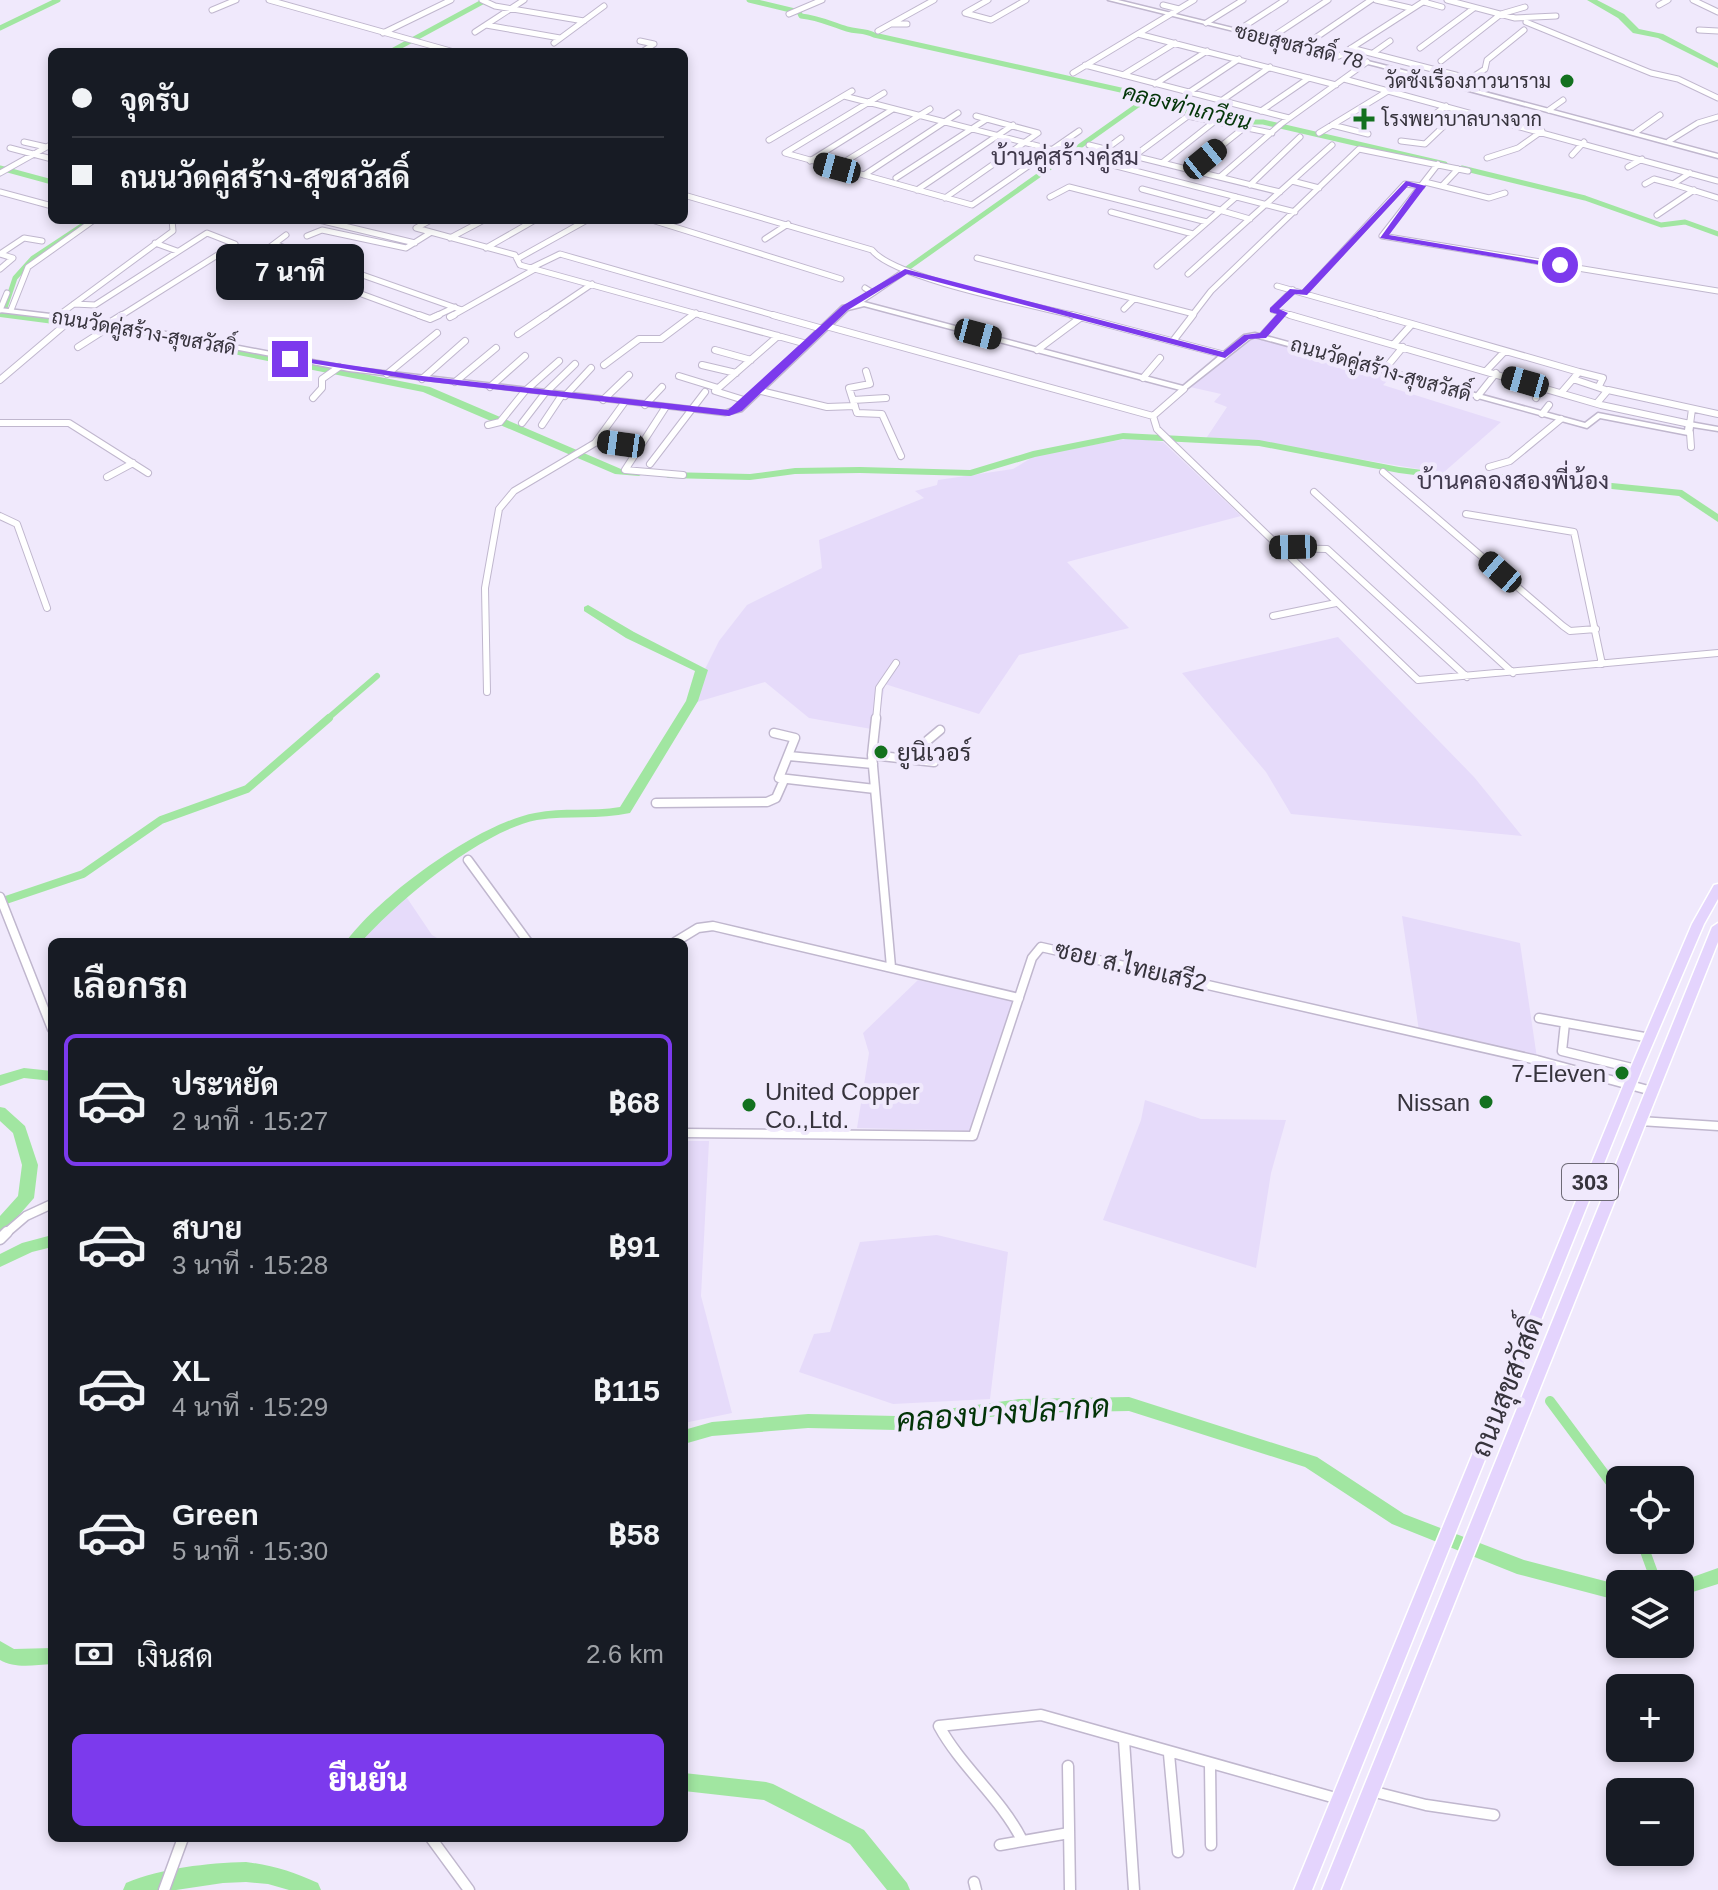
<!DOCTYPE html>
<html lang="th">
<meta charset="utf-8">
<style>
:root{--surface:#171b24;--page:#242831;--text:#f1f3f6;--muted:#9ea1a6;--line:#363941;--accent:#7c3aed}
body{margin:0;font-family:Arial,Sarabun,sans-serif;background:var(--page);color:var(--text);height:100vh;display:flex;flex-direction:column;font-size:30px;white-space:nowrap}
*{box-sizing:border-box;margin:0}
p{font-size:26px;color:var(--muted)}
.icon{flex:none;width:44px;height:44px;fill:none;stroke:currentColor;stroke-width:2;stroke-linecap:round;stroke-linejoin:round}
.map{position:relative;flex:1;overflow:hidden}
.details{position:absolute;left:48px;top:938px;width:640px;height:904px;display:flex;flex-direction:column;background:var(--surface);border-radius:12px;box-shadow:0 4px 12px #0003}
.details>*{flex:none}
.top-card{position:absolute;left:48px;top:48px;width:640px;height:176px;border-radius:12px;box-shadow:0 4px 12px #0003;display:grid;align-content:center;height:176px;padding:0 24px;background:var(--surface)}
.tools{position:absolute;left:1606px;top:1466px;display:grid;gap:16px}
.tools a{display:grid;place-items:center;width:88px;height:88px;border-radius:12px;background:var(--surface);box-shadow:0 4px 12px #0003;font-size:40px}
.end{position:absolute;width:36px;height:36px;margin:-18px;border:10px solid #7c3aed;background:#fff;box-shadow:0 0 0 4px #fff}
.from{border-radius:50%}
.bubble{position:absolute;height:56px;border-radius:12px;background:var(--surface);box-shadow:0 4px 12px #0003;font-size:26px;font-weight:800;line-height:56px;text-align:center}
.car{position:absolute;width:24px;height:48px;margin:-24px -12px;border-radius:10px;box-shadow:0 0 6px 2px #0007;background:linear-gradient(#222 24%,#8ab4d8 0 40%,#222 0 76%,#8ab4d8 0 86%,#222 0)}
.top-card b{display:flex;align-items:center;gap:28px;height:76px;font-size:30px}
.top-card b+b{border-top:2px solid var(--line)}
.top-card i{width:20px;height:20px;background:var(--text)}
ul{padding:0;list-style:none}
li{display:flex;align-items:center;gap:24px;height:132px;margin:0 16px 12px;padding:0 8px;border:4px solid transparent;border-radius:12px}
li div{flex:1}
li b{display:block;font-size:30px}
li em{font-style:normal;font-weight:800}
li.on{border-color:var(--accent)}
li>.icon{width:72px;height:72px;stroke-width:1.5}
h2{padding:0 24px;font-size:36px;line-height:96px}
.pay{display:flex;align-items:center;gap:20px;height:88px;padding:0 24px;font-size:30px}
.pay p{margin-inline-start:auto}
.action{display:flex;gap:16px;margin-top:auto;padding:16px 24px}
.action a{flex:1;height:92px;border-radius:12px;background:var(--accent);color:#fff;font-size:32px;font-weight:800;line-height:92px;text-align:center}
.map>svg:first-child{display:block}
.built{fill:#e6dbfa}
.lines{fill:none;stroke-linecap:round;stroke-linejoin:round}
.canal-far3{stroke:#a1e6a1;stroke-width:5}
.canal-far2{stroke:#a1e6a1;stroke-width:6}
.canal-far1{stroke:#a1e6a1;stroke-width:8}
.canal{stroke:#a1e6a1;stroke-width:10}
.river{fill:#a1e6a1;fill-rule:evenodd}
.street-far3-casing{stroke:#c0b7ce;stroke-width:7}
.street-far2-casing{stroke:#c0b7ce;stroke-width:8}
.street-far1-casing{stroke:#c0b7ce;stroke-width:11}
.street-casing{stroke:#c0b7ce;stroke-width:13}
.secondary-casing{stroke:#c0b7ce;stroke-width:3}
.primary-casing{stroke:#fff;stroke-width:3}
.street-far3{stroke:#fff;stroke-width:5}
.street-far2{stroke:#fff;stroke-width:6}
.street-far1{stroke:#fff;stroke-width:8}
.street{stroke:#fff;stroke-width:10}
.secondary{fill:#fff;fill-rule:evenodd}
.primary{fill:#e4d4fd;fill-rule:evenodd}
.route{fill:#7c3aed}
.poi-dot{fill:#13711f;stroke:#f0e9fc;stroke-width:3}
.labels{text-anchor:middle;dominant-baseline:central;stroke-width:8;stroke-linejoin:round;paint-order:stroke}
.far-street-label{font-size:20px;fill:#36333c;stroke:#f0e9fc}
.far-poi-label{font-size:20px;fill:#36333c;stroke:#f0e9fc;text-anchor:end}
.far-water-label{font-size:22px;font-style:italic;fill:#033508;stroke:#f0e9fc}
.shield{fill:#f0e9fc;stroke:#6e6a76;stroke-width:2}
.shield-label{font-size:22px;font-weight:bold;fill:#36333c}
.far-quarter-label{font-size:24px;fill:#40394c;stroke:#f0e9fc}
.poi-label{font-size:24px;fill:#36333c;stroke:#f0e9fc;text-anchor:start}
.street-label{font-size:24px;fill:#36333c;stroke:#f0e9fc}
.near-street-label{font-size:28px;fill:#36333c;stroke:#f0e9fc}
.near-water-label{font-size:32px;font-style:italic;fill:#033508;stroke:#f0e9fc}
</style>
<div class="map">
<svg width="1718" height="1890" viewBox="0 0 1718 1890">
<rect width="100%" height="100%" fill="#f0e9fc"/>
<path class="built" d="M1249 337 1394 374 1383 385 1501 422 1443 473 1280 446 1205 440 1227 407 1214 402 1221 394 1190 387Z
M1131 438 1163 442 1241 516 1067 562 1129 628 1019 655 979 714 885 684 877 730 809 718 765 682 687 705 719 641 747 605 822 568 819 540 924 498 915 491 937 485 938 480 1013 469 1036 455Z
M1338 637 1474 777 1522 836 1291 814 1266 772 1182 673Z
M405 895 432 935 444 942H358L364 931Z
M1402 916 1520 943 1537 1058 1419 1031Z
M918 980 1015 1002 975 1131 857 1128 869 1053 863 1033Z
M1145 1100 1201 1119 1286 1120 1271 1173 1256 1268 1103 1220 1141 1120Z
M684 1141H709L701 1296 732 1413 684 1423Z
M937 1235 1008 1252 990 1399 893 1404 799 1372 814 1334 830 1332 860 1242Z"/>
<g class="lines">
<path class="canal-far3" d="M749 0 799 12 801 16C820 18 830 24 847 29 857 32 864 30 874 35L1152 97 1188 112 1221 111 1245 122H1263L1445 164
M0 28 58 0
M390 52 486 0
M0 168 52 182
M1462 168 1585 198 1661 225 1685 222 1718 234
M905 270 1138 105 1157 101
M3 314 15 278 33 258 86 223"/>
<path class="canal-far2" d="M326 720 377 676"/>
<path class="canal-far1" d="M0 902 83 874 161 820 247 789 329 718"/>
<path class="canal" d="M1550 1401 1620 1495
M1641 1540 1657 1584"/>
<path class="river" d="M1587 0H1597L1624 14 1639 29 1663 34 1718 63V68L1658 38 1633 33 1618 18Z
M0 311 138 329 430 387 621 469 639 470 644 473 639 476 615 474 423 392 138 335 0 317Z
M1123 433 1259 440 1399 467 1446 473 1502 474 1522 482 1542 478 1572 485 1602 482 1682 490 1718 514V522L1679 496 1602 488 1572 491 1542 484 1521 489 1500 480 1446 479 1399 473 1259 446 1123 439 1035 457 971 476 860 473 795 474 750 480 668 478 663 475 668 472 750 474 795 468 860 467 970 470 1033 451Z
M588 605 634 632 708 670 698 701 630 813C599 820 568 815 537 820 481 831 399 900 361 942H346C379 896 479 823 535 813 563 807 592 812 620 807L686 701 695 671 626 638 584 611V607Z
M24 1068 52 1071V1081L24 1078 0 1086V1075Z
M0 1107 5 1108 25 1126 38 1165 34 1198 6 1230 0 1232V1216L18 1196 22 1165 13 1133 0 1121Z
M52 1235V1247L32 1252 0 1267V1254L22 1243Z
M1129 1397 1317 1457 1404 1514 1524 1560 1620 1585V1601L1517 1574 1392 1524 1305 1467 1129 1411 1019 1413 896 1430 808 1428 712 1436 684 1444V1430L712 1422 808 1414 896 1416 1019 1399Z
M1718 1568V1584L1680 1596V1584H1673Z
M0 1641 14 1649 52 1648V1664C35 1665 15 1669 0 1660Z
M684 1773 766 1782 773 1784 864 1830 907 1883 910 1890H887L850 1844 764 1800 684 1791Z
M246 1862C272 1865 294 1872 318 1883L321 1890H289L268 1884 246 1882 223 1883 176 1890H123L126 1883C162 1868 207 1863 246 1862Z"/>
<g class="street-far3-casing">
<path id="street-far3" d="M269 0 454 52
M482 0 495 6 584 21
M1376 0 1410 8
M1447 0 1515 18 1556 16
M1693 0 1718 12
M1424 2 1442 7
M1163 5 1179 9
M1659 5 1668 0
M212 10 236 0
M965 13 991 20 1026 0
M965 13 988 0
M789 14 822 0
M1526 22 1651 73 1678 79 1718 98
M1206 23 1243 0
M891 24H907
M486 25 560 38
M1699 30 1718 31
M878 31 934 0
M1237 31 1285 0
M475 32 524 0
M383 33 451 0
M1138 34 1336 85
M1269 39 1328 0
M640 41 654 44 642 52
M554 43 604 6
M1302 47 1371 0
M1351 48 1471 79
M1420 48 1474 8
M1373 53 1390 41
M1339 56 1426 0
M1441 61 1501 14 1525 7
M1085 65 1289 118
M1073 73 1194 0
M1123 75 1175 43
M1344 79 1718 181
M1155 84 1207 51
M1459 86 1485 69 1487 60 1524 30
M884 93 785 153 972 205 1079 131
M1188 93 1239 59
M844 96 1295 212
M1221 101 1270 67
M1549 110 1563 100
M1261 111 1309 78
M1332 125 1368 134
M1636 132 1660 115
M1319 133 1388 91
M769 140 852 91
M1401 141 1425 144 1447 123 1432 116 1446 106
M1669 141 1698 123 1718 117
M24 142 46 147
M1089 145 1280 192
M10 148 52 159
M1106 149 1121 138
M1572 155 1584 142
M1134 156 1188 116 1272 133
M1487 158 1518 148 1542 131
M810 161 893 109
M846 161 930 109
M1162 163 1215 121
M1438 164 1382 236 1718 291
M1628 167 1642 159
M1191 170 1245 127
M0 173 52 144
M1690 173 1673 184 1718 198
M864 175 958 113
M1220 177 1281 124 1367 62
M896 178 987 119
M1292 181 1319 188
M1425 182 1489 198 1505 193
M1645 184 1654 179 1673 184
M1250 185 1300 137
M1442 186 1458 169
M1142 189 1220 210
M917 190 1013 125
M0 192 52 206
M684 195 872 250C894 279 1038 306 1080 317
M1050 197 1069 187 1207 222
M945 198 1038 133 976 116
M1219 210 1250 219
M1111 212 1193 234
M1657 215 1694 190
M319 220 415 243
M431 220 416 228 515 255 520 265 708 317
M652 220 841 279
M286 235 258 256 424 317
M307 236 322 230 406 248 430 233
M450 238 484 220
M765 239 788 224
M155 243 177 251
M277 245 462 310
M486 248 535 220
M0 254 24 238 42 241
M0 254 13 258 0 269
M221 254 256 267
M977 258 1194 314
M517 259 587 220
M1157 266 1236 197
M531 268 560 254 780 317
M1188 274 1332 145
M1277 286 1387 317
M1293 290 1273 310 1297 317
M873 293 905 271
M1304 293 1405 184 1422 186
M74 304 95 305 207 233 235 244 119 317
M856 304 873 293 865 288
M1124 309 1134 299
M0 310 7 293
M11 310 28 267 94 220
M59 315 173 231 172 220
M434 317 455 307
M450 317 535 269
M543 317 592 284
M691 317 696 313
M1191 317 1211 291 1359 149 1468 171
M1279 317 1283 313"/>
</g>
<g class="street-far2-casing">
<path id="street-far2" d="M419 315 430 319 439 315
M701 315 807 344
M773 315 823 329
M1072 315 1225 355
M1290 315 1601 405 1690 424 1692 409
M1380 315 1412 324
M450 317 454 315
M109 323 122 315
M826 326 1153 416
M518 334 546 315
M1262 336 1281 315
M1173 341 1193 315
M1394 344 1412 324 1579 372 1561 393
M78 347 114 324
M715 350 751 360
M1037 350 1080 318
M604 365 639 339H661L693 315
M702 365 736 373
M287 369 285 364 290 359
M1384 370 1403 347
M866 371 870 384 849 388 857 413 882 414 901 456
M1486 371 1505 351
M1579 372 1603 378 1599 386
M387 374 437 333
M679 376 718 388
M1143 378 1160 358
M422 379 465 341
M1573 379 1606 390
M0 380 73 318
M455 382 496 348
M490 387 525 356
M1184 389 1153 416 1157 429 1418 680 1718 653
M757 390 827 407 855 406
M565 396 591 368
M1477 397 1496 373
M313 398 322 388V379L339 367
M1536 398 1542 387
M603 400 629 375
M853 400 886 398
M747 401 715 391 778 336
M1597 403 1608 390 1718 414
M645 405 662 387
M665 408 625 470 683 475
M1542 414 1549 405
M0 423H69L148 473
M522 423 545 393 575 364
M488 425 500 422 525 391 559 361
M542 425 562 395
M1690 433 1691 447
M597 441 621 444
M650 464 705 392
M1489 467 1510 461 1561 419
M1383 472 1563 626 1570 631 1596 629
M107 477 133 463
M1314 492 1513 673
M1466 514 1574 532 1602 664
M0 516 17 524 47 608
M1276 548 1327 549 1467 677
M1273 616 1336 603
M487 692 485 588 499 509 514 491 595 443 624 403
M876 720 879 688 896 663"/>
</g>
<g class="street-far1-casing">
<path id="street-far1" d="M876 718 872 755 891 967
M774 733 795 738 779 778 875 789
M872 755 934 762
M789 756 873 764
M922 760 928 740 940 730
M656 803 767 802 776 798 784 780
M468 860 528 942
M0 897 52 1029
M675 942 698 928 713 926 1019 998
M1539 1018 1650 1038
M1565 1023 1562 1051 1636 1069
M1640 1121 1718 1126
M684 1133 973 1136 1032 958 1041 947 1537 1060 1652 1091
M5 1234 26 1216 52 1204"/>
</g>
<g class="street-casing">
<path id="street" d="M0 1239 7 1232
M1124 1740 1134 1890
M1169 1754 1178 1852
M1210 1765 1211 1845
M1068 1766 1070 1890
M1371 1791 1426 1805 1494 1815
M431 1838 469 1890
M1022 1840C1000 1797 962 1768 939 1726L1041 1715 1339 1799
M1000 1845 1069 1833
M974 1882 976 1890
M164 1890 183 1838"/>
</g>
<g class="secondary-casing">
<path id="secondary" d="M1108 0H1118L1380 64 1718 154V158L1376 66Z
M864 302 1183 386 1244 335 1255 333 1585 423 1598 413 1685 430 1686 424 1690 422 1718 427V431L1693 427 1692 433 1688 435 1600 418 1587 428 1255 337 1250 339 1184 391 864 306 848 310 742 411 725 415 349 371 109 325 0 312V308L109 321 349 367 725 411 736 407 842 306Z"/>
</g>
<g class="primary-casing">
<path id="primary" d="M1718 884V899L1704 924 1642 1069 1312 1890H1294L1630 1069 1692 924 1714 885Z
M1718 923V942L1340 1890H1322L1712 927Z"/>
</g>
<use href="#street-far3" class="street-far3"/>
<use href="#street-far2" class="street-far2"/>
<use href="#street-far1" class="street-far1"/>
<use href="#street" class="street"/>
<use href="#secondary" class="secondary"/>
<use href="#primary" class="primary"/>
</g>
<path class="route" d="M1406 181 1426 186 1389 235 1564 265 1560 268 1380 238 1416 188 1408 186 1307 295 1295 294 1279 309 1288 313 1266 338 1249 339 1225 358 907 274 848 310 742 411 729 416 422 381 285 359 290 356 422 376 728 410 842 306 905 269 1223 352 1244 335 1260 333 1277 314 1270 312V308L1290 289 1302 290Z"/>
<g class="poi-dot">
<circle cx="1567" cy="81" r="8"/>
<path d="M1360 107h8v8h8v8h-8v8h-8v-8h-8v-8h8z"/>
<circle cx="881" cy="752" r="8"/>
<circle cx="1622" cy="1073" r="8"/>
<circle cx="1486" cy="1102" r="8"/>
<circle cx="749" cy="1105" r="8"/>
</g>
<g class="labels">
<g class="far-street-label">
<text transform="translate(1299 46) rotate(14)">ซอยสุขสวัสดิ์ 78</text>
<text transform="translate(144 332) rotate(10)">ถนนวัดคู่สร้าง-สุขสวัสดิ์</text>
<text transform="translate(1381 369) rotate(16)">ถนนวัดคู่สร้าง-สุขสวัสดิ์</text>
</g>
<g class="far-poi-label">
<text x="1551" y="81">วัดชังเรืองภาวนาราม</text>
<text x="1382" y="119" text-anchor="start">โรงพยาบาลบางจาก</text>
</g>
<g class="far-water-label">
<text transform="translate(1187 107) rotate(14)">คลองท่าเกวียน</text>
</g>
<rect class="shield" x="1562" y="1164" width="56" height="36" rx="6"/>
<g class="shield-label">
<text x="1590" y="1182">303</text>
</g>
<g class="far-quarter-label">
<text x="1065" y="156">บ้านคู่สร้างคู่สม</text>
<text x="1513" y="480">บ้านคลองสองพี่น้อง</text>
</g>
<g class="poi-label">
<text x="897" y="752">ยูนิเวอร์</text>
<text x="1606" y="1073" text-anchor="end">7-Eleven</text>
<text x="765" y="1091">United Copper<tspan x="765" dy="28">Co.,Ltd.</tspan></text>
<text x="1470" y="1102" text-anchor="end">Nissan</text>
</g>
<g class="street-label">
<text transform="translate(1131 966) rotate(13)">ซอย ส.ไทยเสรี2</text>
</g>
<g class="near-street-label">
<text transform="translate(1507 1387) rotate(-68)">ถนนสุขสวัสดิ์</text>
</g>
<g class="near-water-label">
<text transform="translate(1003 1413) rotate(-4)">คลองบางปลากด</text>
</g>
</g>
</svg>
<div class="tools">
<a><svg class="icon" aria-label="locate" viewBox="0 0 24 24"><circle cx="12" cy="12" r="6"/><path d="M12 2v4M12 18v4M2 12h4M18 12h4"/></svg></a>
<a><svg class="icon" aria-label="layers" viewBox="0 0 24 24"><path d="M12 4l9 5-9 5-9-5zM3 14l9 5 9-5"/></svg></a>
<a>+</a>
<a>−</a>
</div>
<i class="end from" style="left:1560px;top:265px"></i>
<i class="end" style="left:290px;top:359px"></i>
<div class="bubble" style="left:216px;top:244px;width:148px">7 นาที</div>
<i class="car" style="left:1205px;top:159px;rotate:51deg"></i>
<i class="car" style="left:837px;top:168px;rotate:285deg"></i>
<i class="car" style="left:978px;top:334px;rotate:105deg"></i>
<i class="car" style="left:1525px;top:382px;rotate:286deg"></i>
<i class="car" style="left:621px;top:444px;rotate:278deg"></i>
<i class="car" style="left:1293px;top:547px;rotate:269deg"></i>
<i class="car" style="left:1500px;top:572px;rotate:311deg"></i>
<div class="top-card">
<b><i class="from"></i>จุดรับ</b>
<b><i></i>ถนนวัดคู่สร้าง-สุขสวัสดิ์</b>
</div>
<section class="details">
<h2>เลือกรถ</h2>
<ul>
<li class="on"><svg class="icon" aria-label="car" viewBox="0 0 24 24"><path d="M5 17H2v-5l4-1 3-4h7l3 4 3 1v5h-3M9 17h6M6 11h13"/><circle cx="7" cy="17" r="2"/><circle cx="17" cy="17" r="2"/></svg><div><b>ประหยัด</b><p>2 นาที · 15:27</p></div><em>฿68</em></li>
<li><svg class="icon" aria-label="car" viewBox="0 0 24 24"><path d="M5 17H2v-5l4-1 3-4h7l3 4 3 1v5h-3M9 17h6M6 11h13"/><circle cx="7" cy="17" r="2"/><circle cx="17" cy="17" r="2"/></svg><div><b>สบาย</b><p>3 นาที · 15:28</p></div><em>฿91</em></li>
<li><svg class="icon" aria-label="car" viewBox="0 0 24 24"><path d="M5 17H2v-5l4-1 3-4h7l3 4 3 1v5h-3M9 17h6M6 11h13"/><circle cx="7" cy="17" r="2"/><circle cx="17" cy="17" r="2"/></svg><div><b>XL</b><p>4 นาที · 15:29</p></div><em>฿115</em></li>
<li><svg class="icon" aria-label="car" viewBox="0 0 24 24"><path d="M5 17H2v-5l4-1 3-4h7l3 4 3 1v5h-3M9 17h6M6 11h13"/><circle cx="7" cy="17" r="2"/><circle cx="17" cy="17" r="2"/></svg><div><b>Green</b><p>5 นาที · 15:30</p></div><em>฿58</em></li>
</ul>
<div class="pay"><svg class="icon" aria-label="cash" viewBox="0 0 24 24"><path d="M3 7h18v10H3z"/><circle cx="12" cy="12" r="2"/></svg>เงินสด<p>2.6 km</p></div>
<div class="action"><a>ยืนยัน</a></div>
</section>
</div>
